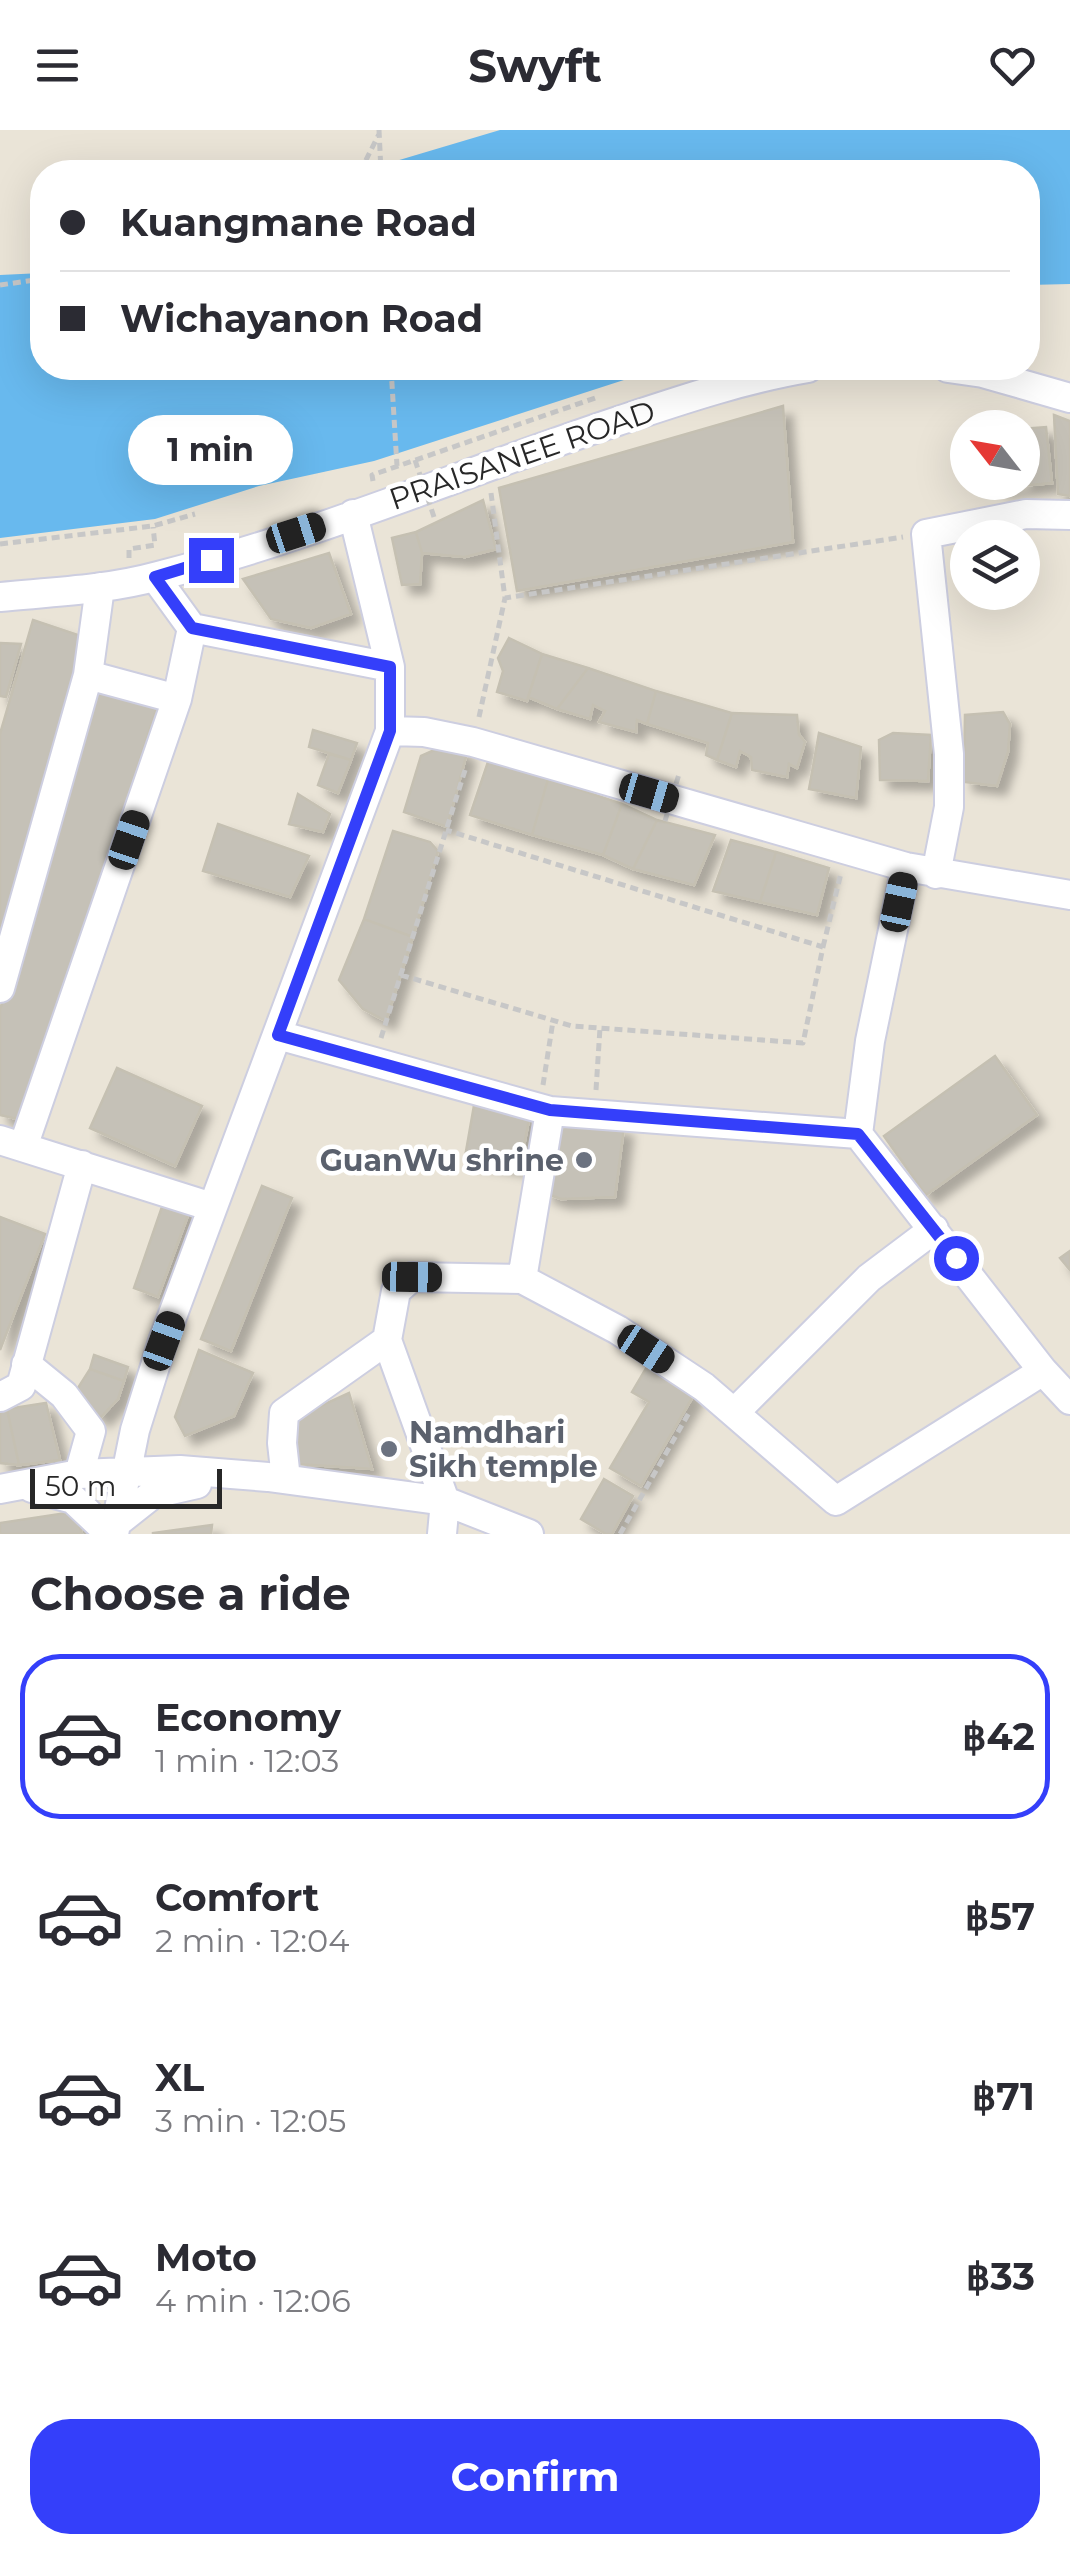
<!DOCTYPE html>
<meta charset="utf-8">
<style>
:root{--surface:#fff;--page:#f2f2f3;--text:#2b2b33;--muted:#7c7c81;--line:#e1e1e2;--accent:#343ffa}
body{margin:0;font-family:Montserrat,sans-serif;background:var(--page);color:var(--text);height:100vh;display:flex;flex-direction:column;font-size:38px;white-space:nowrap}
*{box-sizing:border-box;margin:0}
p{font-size:32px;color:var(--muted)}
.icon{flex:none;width:55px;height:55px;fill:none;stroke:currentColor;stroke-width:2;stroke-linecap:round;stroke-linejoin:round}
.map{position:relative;height:1404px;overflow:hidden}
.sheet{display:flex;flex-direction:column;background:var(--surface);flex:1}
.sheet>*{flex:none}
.top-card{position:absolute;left:30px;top:30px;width:1010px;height:220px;border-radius:40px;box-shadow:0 10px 40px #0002;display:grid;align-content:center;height:220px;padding:0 30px;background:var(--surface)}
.needle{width:65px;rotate:301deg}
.buttons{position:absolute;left:950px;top:280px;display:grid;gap:20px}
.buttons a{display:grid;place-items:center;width:90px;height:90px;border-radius:50%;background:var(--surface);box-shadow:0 10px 40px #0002;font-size:50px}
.scale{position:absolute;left:30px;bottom:25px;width:192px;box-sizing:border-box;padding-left:10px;border:5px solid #272727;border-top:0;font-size:28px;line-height:35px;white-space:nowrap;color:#272727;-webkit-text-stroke:8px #fff;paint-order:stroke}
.end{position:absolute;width:45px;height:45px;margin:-22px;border:12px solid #343ffa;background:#fff;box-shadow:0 0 0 5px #fff}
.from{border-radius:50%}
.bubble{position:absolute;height:70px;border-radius:35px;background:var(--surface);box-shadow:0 10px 40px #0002;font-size:32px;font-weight:700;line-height:70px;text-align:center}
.car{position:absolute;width:30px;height:60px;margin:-30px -15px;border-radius:12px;box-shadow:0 0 8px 2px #0007;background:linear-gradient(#222 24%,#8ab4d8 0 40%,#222 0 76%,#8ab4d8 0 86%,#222 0)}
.top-card b{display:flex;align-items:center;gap:35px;height:95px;font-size:38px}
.top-card b+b{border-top:2px solid var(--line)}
.top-card i{width:25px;height:25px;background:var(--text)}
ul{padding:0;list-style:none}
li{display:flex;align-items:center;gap:30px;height:165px;margin:0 20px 15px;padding:0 10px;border:5px solid transparent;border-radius:40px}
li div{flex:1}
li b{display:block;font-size:38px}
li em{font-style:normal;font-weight:700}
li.active{border-color:var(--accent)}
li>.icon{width:90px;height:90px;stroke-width:1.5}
h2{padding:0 30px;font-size:45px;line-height:120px}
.primary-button{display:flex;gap:20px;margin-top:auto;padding:20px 30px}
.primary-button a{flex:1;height:115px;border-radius:40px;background:var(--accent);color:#fff;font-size:40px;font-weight:700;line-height:115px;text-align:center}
header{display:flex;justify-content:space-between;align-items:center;height:130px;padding:0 30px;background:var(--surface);font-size:45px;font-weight:700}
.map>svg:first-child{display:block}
.water{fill:#68b9ee}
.building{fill:#c5c1b7;stroke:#c5c0b2;stroke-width:2.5;filter:url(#shadow)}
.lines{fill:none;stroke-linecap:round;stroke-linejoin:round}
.minor-casing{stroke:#cdcee0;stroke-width:32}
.path{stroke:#c7c7c7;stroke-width:5;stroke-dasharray:8 5;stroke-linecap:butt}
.minor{stroke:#fff;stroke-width:28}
.path-bridge{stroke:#c7c7c7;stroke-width:5;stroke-dasharray:8 5;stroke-linecap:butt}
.route{stroke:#343ffa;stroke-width:12}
.worship-dot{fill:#6b7280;stroke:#fff;stroke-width:4}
.labels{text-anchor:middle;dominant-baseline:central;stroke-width:9;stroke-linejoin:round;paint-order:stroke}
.street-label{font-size:30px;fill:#272727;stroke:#fff}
.worship-label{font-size:30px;font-weight:bold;fill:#5b616d;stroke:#fff;text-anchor:end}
</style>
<header><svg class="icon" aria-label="menu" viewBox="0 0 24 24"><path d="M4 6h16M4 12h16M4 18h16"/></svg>Swyft<svg class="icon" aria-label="heart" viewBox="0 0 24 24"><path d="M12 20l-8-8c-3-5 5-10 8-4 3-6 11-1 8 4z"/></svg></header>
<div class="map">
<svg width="1070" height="1404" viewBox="0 0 1070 1404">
<defs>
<filter id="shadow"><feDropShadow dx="9" dy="9" stdDeviation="5" flood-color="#0004"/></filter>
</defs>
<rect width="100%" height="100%" fill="#eae4d7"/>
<path class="water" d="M500 0H1070V154L1028 155V42H359Z
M42 143V238H661L374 331 259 356 155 389 0 408V145Z"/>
<path class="building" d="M783 276 793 412 517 461 499 358Z
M1054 285 1070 291V366L1058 364Z
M1046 297 1052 353 998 358V352H1022V299Z
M483 370 496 419 465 427 422 423 416 402Z
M416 402 422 423 420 454 402 455 392 408Z
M329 423 351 484 311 498 271 489 243 449Z
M33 490 84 507 33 704 0 816V604Z
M509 508 542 524 527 571 497 562 503 541 498 528Z
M0 513 21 514 6 567 0 566Z
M542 524 588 538 557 579 528 567Z
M588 538 656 561 647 594 637 590 636 602 599 592 605 581 593 575 590 589 557 579Z
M91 559 157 577 22 990 0 985V880Z
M656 561 732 583 717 630 706 625 708 613 647 594Z
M1003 582 1010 594 1008 622 997 656 964 652 965 585Z
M732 583 797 585 799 605 805 612 797 638 789 634 787 647 752 640 751 627 740 621 736 637 717 630Z
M313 600 357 613 351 630 309 617Z
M819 603 861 617 856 668 809 659Z
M893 603 931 605 928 651 880 650 879 610Z
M448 614 467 623 447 697 404 682 421 626Z
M329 624 351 630 338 663 318 655Z
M490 626 548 649 532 705 470 685Z
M548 649 622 674 603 725 532 705Z
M298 664 330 684 323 702 289 694Z
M622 674 657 690 633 739 603 725Z
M657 690 715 705 694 755 633 739Z
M218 694 309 726 290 767 203 741Z
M393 701 430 712 438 721 413 807 364 789Z
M731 710 776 722 760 772 713 761Z
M776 722 829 738 817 785 760 772Z
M364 789 413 807 386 891 363 879 339 850Z
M995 926 1037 985 926 1065 884 1006Z
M117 938 202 976 175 1036 90 998Z
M476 964 530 984 520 1037 465 1027Z
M555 990 624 997 615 1067 561 1069 544 1063Z
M262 1056 292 1068 231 1221 201 1209Z
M165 1068 191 1077 158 1167 134 1158Z
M0 1087 45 1104 0 1220Z
M1070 1121V1140L1060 1128Z
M199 1220 253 1243 234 1286 185 1306 175 1287Z
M94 1225 128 1237 124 1251 90 1239Z
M648 1235 695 1263 641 1356 610 1338 649 1272 632 1262Z
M90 1239 124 1251 118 1269 100 1288 76 1261Z
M349 1263 372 1339 298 1334 292 1289Z
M46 1273 60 1330 19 1335 7 1279Z
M7 1279 19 1335 0 1333V1280Z
M604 1349 633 1366 612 1404H606L581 1389Z
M66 1383 78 1391 82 1404H0V1393Z
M212 1395 211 1404H153V1403Z"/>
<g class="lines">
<g class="minor-casing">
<path id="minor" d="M948 238 983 243 1070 268
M155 447 192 498 390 537
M0 467C53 462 107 460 158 446 315 406 465 342 618 291 681 270 743 249 808 238
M88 545 177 569
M390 601 424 602 473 612 906 737 1070 765
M936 744 949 677V624L926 404 1026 384 1070 385
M0 858 88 545 100 457
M278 905 550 981 858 1004 1043 1241 1070 1270
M858 1004 870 911 906 737
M0 1010 212 1077
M23 1017 177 569 192 498
M522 1149 550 981
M26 1234 64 1265 91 1301 79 1344
M0 1267 21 1256 82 1035
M736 1281 869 1148 934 1099
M286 1349 282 1313 284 1283 387 1210
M32 1358 73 1369 110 1404
M0 1359 79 1344 180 1340 268 1347 445 1371 529 1404
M115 1394 153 1364 197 1354
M114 1404 135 1300 163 1211 390 601V537L353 384
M442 1404 445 1371 387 1210 396 1161 412 1147 522 1149 618 1200 704 1257 836 1371 1043 1241"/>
</g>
<path class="path" d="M379 0 381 42
M360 42 379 4
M0 155 42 149
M391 238 397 336
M373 351 372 345 598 267
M491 363 505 468 903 407
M0 414 153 396 195 384
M129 428V419L155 415 153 397
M479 587 505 468
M823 817 841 743
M401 845 572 896 803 913 823 817 446 700
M381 908 466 637
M543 955 553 891
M596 960 600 898
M620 1404 690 1281"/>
<use href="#minor" class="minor"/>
<path class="path-bridge" d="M415 330 434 387
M665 691 679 644"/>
</g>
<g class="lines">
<path class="route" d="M211 430 155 447 192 498 390 537V601L278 905 550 980 858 1004 956 1128"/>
</g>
<g class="worship-dot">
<circle cx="584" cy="1030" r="10"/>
<circle cx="389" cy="1319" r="10"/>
</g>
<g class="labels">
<g class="street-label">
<text transform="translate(522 325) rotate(-19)">PRAISANEE ROAD</text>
</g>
<g class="worship-label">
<text x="564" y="1030">GuanWu shrine</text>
<text x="409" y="1302" text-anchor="start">Namdhari<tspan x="409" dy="34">Sikh temple</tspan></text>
</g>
</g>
</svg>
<div class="buttons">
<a><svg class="needle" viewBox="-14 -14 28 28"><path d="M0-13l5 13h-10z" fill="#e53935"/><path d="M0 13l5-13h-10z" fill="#7c7c81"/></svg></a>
<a><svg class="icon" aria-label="layers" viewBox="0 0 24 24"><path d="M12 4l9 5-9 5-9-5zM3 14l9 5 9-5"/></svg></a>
</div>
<div class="scale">50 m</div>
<i class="end from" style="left:956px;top:1128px"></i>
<i class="end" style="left:211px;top:430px"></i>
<div class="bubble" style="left:128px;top:285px;width:165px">1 min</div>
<i class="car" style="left:296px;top:403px;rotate:72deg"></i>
<i class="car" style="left:649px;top:663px;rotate:106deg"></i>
<i class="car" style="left:129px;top:710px;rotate:19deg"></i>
<i class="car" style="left:899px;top:772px;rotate:12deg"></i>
<i class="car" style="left:412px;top:1147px;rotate:91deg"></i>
<i class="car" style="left:164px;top:1211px;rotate:20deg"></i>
<i class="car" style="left:646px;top:1219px;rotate:123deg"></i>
<div class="top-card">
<b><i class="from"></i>Kuangmane Road</b>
<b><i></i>Wichayanon Road</b>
</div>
</div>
<section class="sheet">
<h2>Choose a ride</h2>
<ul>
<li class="active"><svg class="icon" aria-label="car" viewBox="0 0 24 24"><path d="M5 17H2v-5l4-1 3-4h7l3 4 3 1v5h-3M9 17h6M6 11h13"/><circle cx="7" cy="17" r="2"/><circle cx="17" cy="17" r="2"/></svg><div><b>Economy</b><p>1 min · 12:03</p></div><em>฿42</em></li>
<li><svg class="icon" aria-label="car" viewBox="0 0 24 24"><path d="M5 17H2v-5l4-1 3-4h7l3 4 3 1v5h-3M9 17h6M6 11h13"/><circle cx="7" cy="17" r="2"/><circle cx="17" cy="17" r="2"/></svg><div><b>Comfort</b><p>2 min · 12:04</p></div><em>฿57</em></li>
<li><svg class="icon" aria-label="car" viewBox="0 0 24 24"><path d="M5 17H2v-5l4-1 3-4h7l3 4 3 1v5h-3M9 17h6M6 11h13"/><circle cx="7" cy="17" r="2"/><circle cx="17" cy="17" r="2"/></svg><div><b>XL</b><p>3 min · 12:05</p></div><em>฿71</em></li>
<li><svg class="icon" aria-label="car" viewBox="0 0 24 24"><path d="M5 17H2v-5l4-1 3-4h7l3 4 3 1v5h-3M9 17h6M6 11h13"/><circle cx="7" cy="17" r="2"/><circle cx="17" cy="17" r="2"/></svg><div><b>Moto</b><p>4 min · 12:06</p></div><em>฿33</em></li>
</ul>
<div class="primary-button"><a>Confirm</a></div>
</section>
